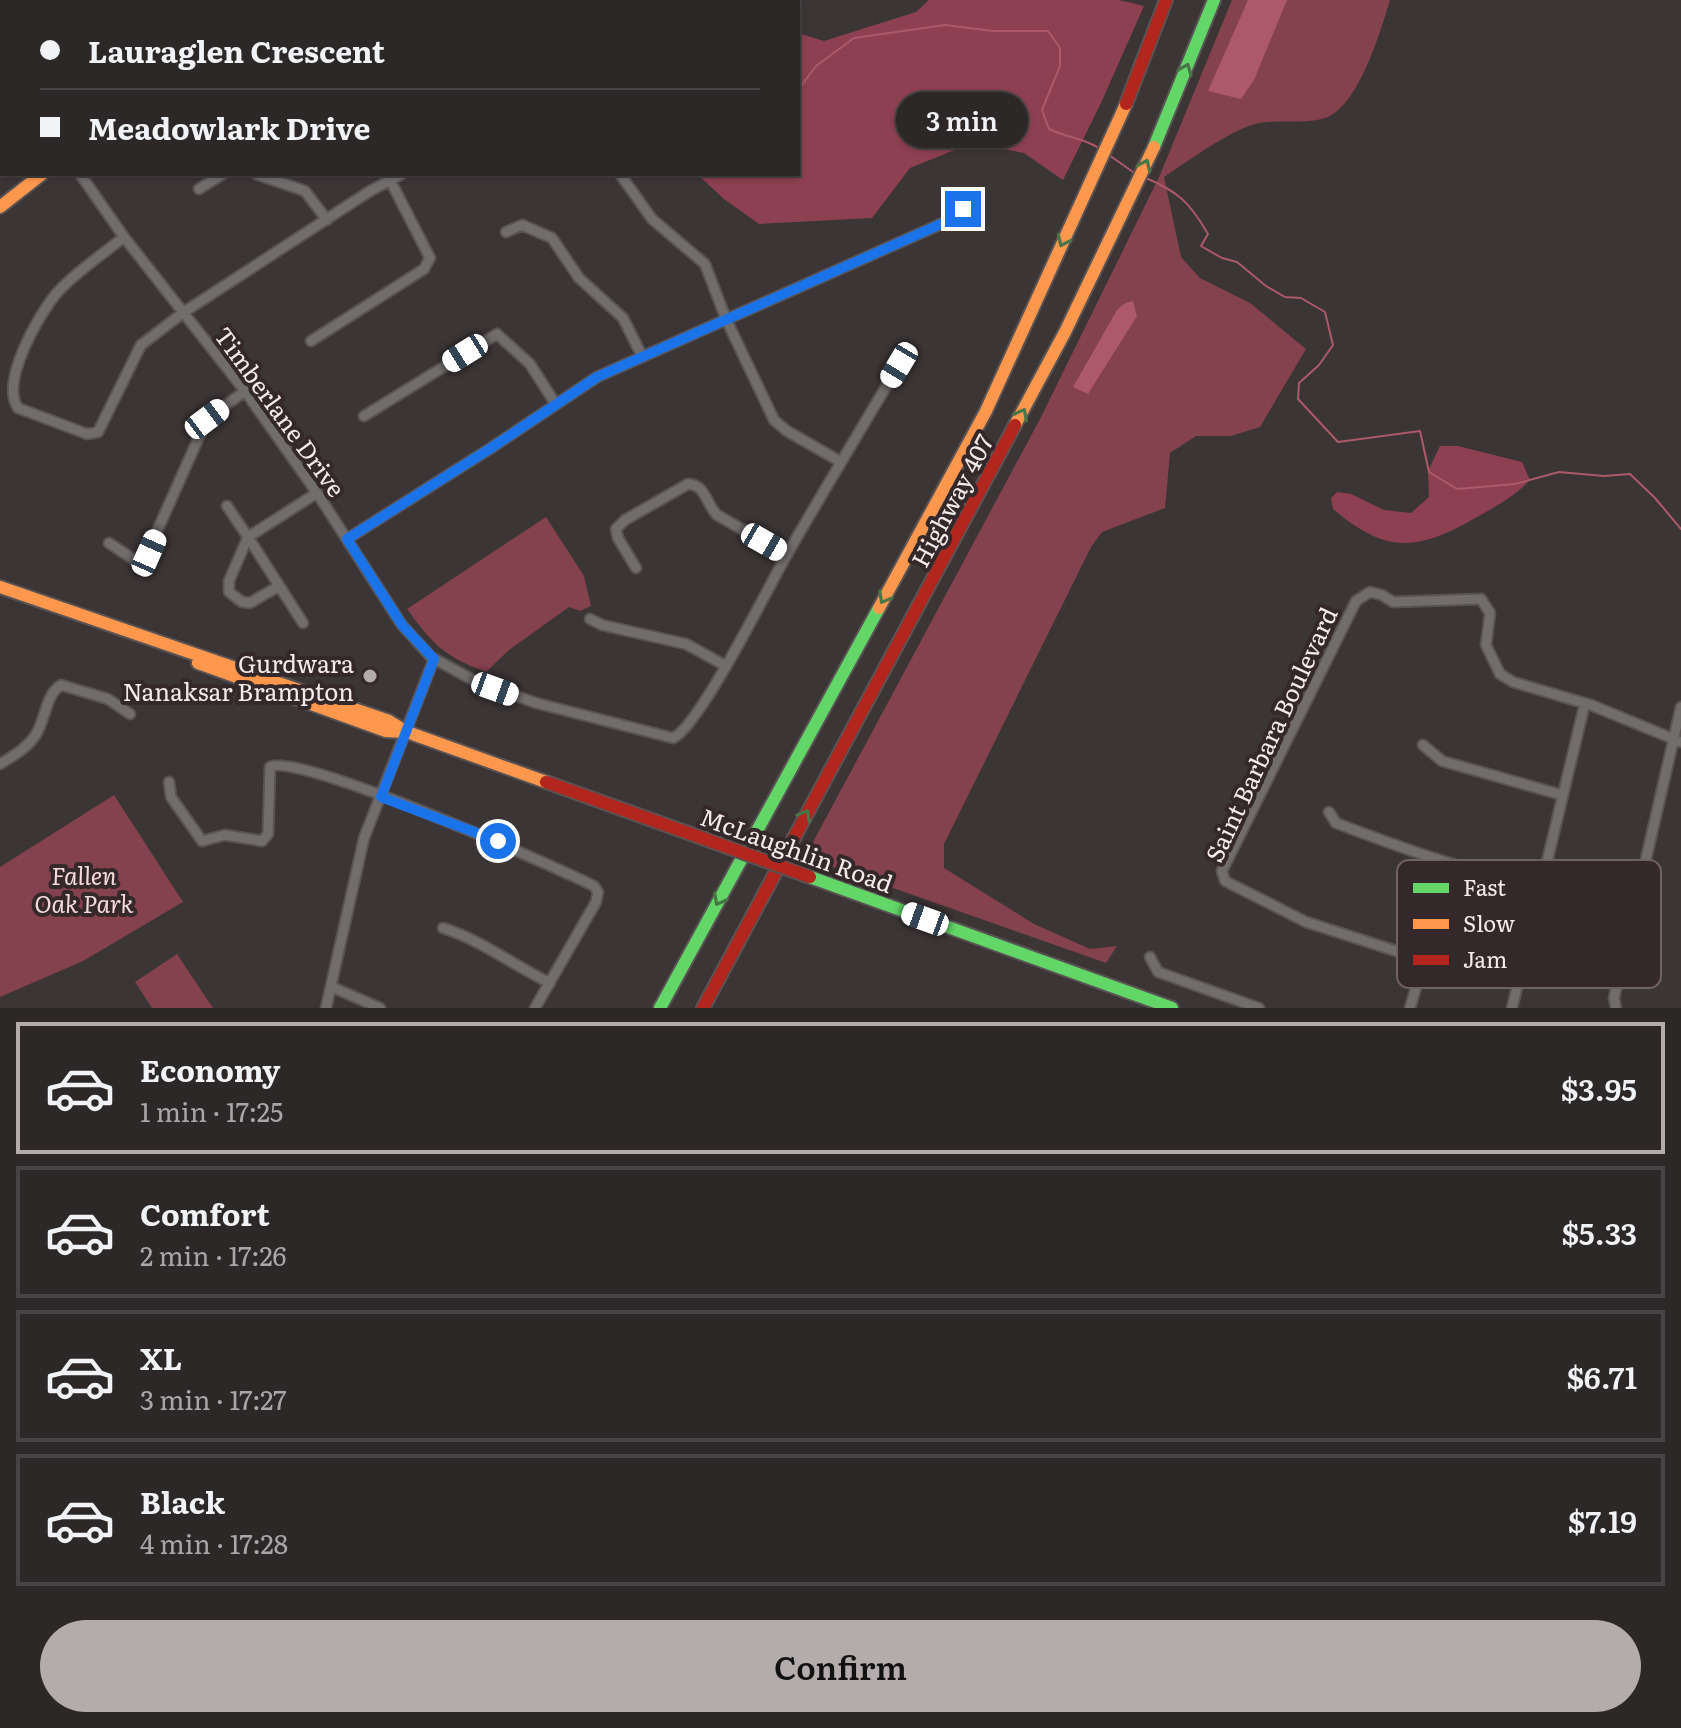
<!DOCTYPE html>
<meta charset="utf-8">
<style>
:root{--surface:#2d2828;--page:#393434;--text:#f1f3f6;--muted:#a7a6a8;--line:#484445;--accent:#b4abac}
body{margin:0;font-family:Literata,serif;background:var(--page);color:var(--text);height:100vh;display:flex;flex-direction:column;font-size:30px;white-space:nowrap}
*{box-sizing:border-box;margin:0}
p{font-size:26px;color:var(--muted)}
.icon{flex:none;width:44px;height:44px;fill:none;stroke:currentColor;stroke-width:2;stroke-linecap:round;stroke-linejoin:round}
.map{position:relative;height:1008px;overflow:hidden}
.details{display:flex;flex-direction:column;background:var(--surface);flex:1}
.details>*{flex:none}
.top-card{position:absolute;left:0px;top:0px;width:800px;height:176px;box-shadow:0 2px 6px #0004,0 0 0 2px var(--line);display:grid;align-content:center;height:176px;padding:0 40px;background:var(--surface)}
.end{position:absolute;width:36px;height:36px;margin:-18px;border:10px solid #1a73e8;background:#fff;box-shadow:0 0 0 4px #fff}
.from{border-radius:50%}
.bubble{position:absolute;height:56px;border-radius:28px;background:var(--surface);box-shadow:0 2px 6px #0004,0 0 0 2px var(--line);font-size:26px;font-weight:600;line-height:56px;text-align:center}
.car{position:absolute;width:24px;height:48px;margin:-24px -12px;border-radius:10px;box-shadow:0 0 6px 2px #0007;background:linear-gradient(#fff 24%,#345 0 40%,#fff 0 76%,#345 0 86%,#fff 0)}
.top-card b{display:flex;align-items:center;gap:28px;height:76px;font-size:30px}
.top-card b+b{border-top:2px solid var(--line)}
.top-card i{width:20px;height:20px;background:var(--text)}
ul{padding:14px 0 0;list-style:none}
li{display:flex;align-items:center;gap:24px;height:132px;margin:0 16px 12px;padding:0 24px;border:4px solid var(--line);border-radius:0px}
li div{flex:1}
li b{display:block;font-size:30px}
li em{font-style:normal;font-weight:600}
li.active{border-color:var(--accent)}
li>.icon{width:72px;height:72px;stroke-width:1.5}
.button{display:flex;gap:16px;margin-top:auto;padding:16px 40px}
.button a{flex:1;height:92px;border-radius:48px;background:var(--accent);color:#111;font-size:32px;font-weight:600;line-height:92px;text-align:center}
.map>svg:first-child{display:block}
.green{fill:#84414e}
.forest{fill:#8c4051}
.water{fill:#ac5969}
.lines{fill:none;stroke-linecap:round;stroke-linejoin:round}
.stream{stroke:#ac5969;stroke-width:2}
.street-casing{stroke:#595354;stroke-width:13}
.fast-casing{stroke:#595354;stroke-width:16}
.slow-casing{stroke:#595354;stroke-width:16}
.jam-casing{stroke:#595354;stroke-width:16}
.street{stroke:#726d6d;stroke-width:9}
.fast{stroke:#63d668;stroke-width:12}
.slow{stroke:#ff974d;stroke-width:12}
.jam{stroke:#b3261e;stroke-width:12}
.jam-bridge-casing{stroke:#595354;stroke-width:16;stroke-linecap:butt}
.jam-bridge{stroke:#b3261e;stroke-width:12}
.oneway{stroke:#497646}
.route{stroke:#1a73e8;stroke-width:10}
.poi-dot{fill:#b4abac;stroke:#34282a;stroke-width:3}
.labels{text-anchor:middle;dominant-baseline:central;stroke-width:8;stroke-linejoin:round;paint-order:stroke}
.street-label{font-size:24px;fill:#f4ebec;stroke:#34282a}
.poi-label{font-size:24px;fill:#f4ebec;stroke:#34282a;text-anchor:end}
.park-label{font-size:24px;font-style:italic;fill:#f4dadd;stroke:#34282a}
.key{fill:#34282a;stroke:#6e6264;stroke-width:2}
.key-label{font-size:22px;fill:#f4ebec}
</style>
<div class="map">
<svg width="1681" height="1008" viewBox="0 0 1681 1008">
<rect width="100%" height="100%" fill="#3c3536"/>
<path class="green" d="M1232 0H1390C1380 32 1358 111 1322 119 1301 124 1276 119 1255 124 1231 130 1185 163 1164 177L1181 257 1200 278 1250 303 1306 349 1260 427 1231 436H1196L1170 453 1165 508 1102 532 1091 547 944 844V868L1034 924 1090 949 1117 946 1106 963 805 857 1040 419 1160 175Z
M546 517 584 576 591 606 580 611 569 607 509 650 486 672C444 656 433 645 407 609Z
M114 795 183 902 83 961 0 997V867Z
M177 954 213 1008H152L135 982Z"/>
<path class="forest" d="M317 0H728L730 2H316Z
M929 0H1119L1144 6 1101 103 1063 180 1024 153 972 143 910 168 872 218 759 224 724 199 697 174H798V33L824 41 916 12Z
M1440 446H1458L1522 462 1530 480C1515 496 1498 505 1479 516 1420 550 1388 556 1333 509L1331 498 1337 492 1351 494 1384 510 1411 513 1429 497 1428 471Z"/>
<path class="water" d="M1248 0H1287L1254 80 1241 99 1208 91Z
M1133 301 1137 316 1088 394 1073 387 1117 310 1125 303Z"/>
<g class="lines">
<path class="stream" d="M368 0 371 2
M798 90 816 66 854 38 945 25 993 31H1048L1060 48V66L1042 110 1049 129C1065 137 1083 138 1097 147
M1109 155 1133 172
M1146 178C1179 192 1190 203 1208 234L1201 246 1222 258 1237 262 1266 286 1285 297 1301 298 1325 312 1333 345 1319 365 1299 383 1298 399 1338 442 1420 431 1429 472 1457 489 1515 484 1559 472 1604 476 1630 474 1655 498 1681 529"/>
<g class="street-casing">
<path id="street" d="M80 174 124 237 245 391 317 493 402 625 431 657 475 681 536 703 673 738C699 727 768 588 786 556 823 492 861 429 899 365
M256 174 305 191 327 220
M620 174 652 219 705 264 726 319 774 420 787 431 841 462
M199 189 223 174
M506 232 522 225 552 238 579 278 623 318 642 356
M124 237C103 254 73 274 56 294 38 316 0 382 18 408L87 434 98 432 141 345 184 312 370 191 402 174
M311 341 424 269 430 258 390 180
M364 416 497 334 530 364 555 403
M227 506 248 537 229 581V592L242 602 250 603 279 586
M347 539 491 448 597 377 950 220 963 209
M109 543 136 561 145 558 207 419 245 391
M636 568 618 538 616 529 625 520 688 484C705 484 707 505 717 515L787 555
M590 619 602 625 686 644 726 666
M303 623 248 537 317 493
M1423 745 1442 761 1562 795
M0 764C13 756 26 749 35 736 46 720 45 695 61 685L108 699 130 714
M169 782 171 797 202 841 225 835 262 841 268 834 270 767C297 751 553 866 594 886L598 892 596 902 535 1008
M1329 812 1336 823C1404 849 1469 872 1540 887
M443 928C481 940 513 965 550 983
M1150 957 1158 972 1259 1008
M1518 985 1424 960 1306 922 1225 881 1222 871 1356 601 1370 592 1382 595 1393 602 1481 599 1490 613 1486 645 1500 674 1513 682 1591 705 1681 742
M332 987 380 1008
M326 1008 364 838 434 659
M1410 1008 1424 960
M1512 1008 1585 703
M1616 1008 1614 998 1681 707"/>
</g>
<g class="fast-casing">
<path id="fast" d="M1154 147 1214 0
M810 877 1172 1008
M660 1008 879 608"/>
</g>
<g class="slow-casing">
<path id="slow" d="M295 2 297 0
M0 207 42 174
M1015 425 1065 332 1154 147
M0 587 389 721 407 732 546 782
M879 608 986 411 1126 104
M198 663 386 731 404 732"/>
</g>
<g class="jam-casing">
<path id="jam" d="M1126 104 1166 0
M546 782 716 843
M703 1008 1015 425"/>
</g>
<use href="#street" class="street"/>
<use href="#fast" class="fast"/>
<use href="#slow" class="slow"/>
<use href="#jam" class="jam"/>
<g class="jam-bridge-casing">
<path id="jam-bridge" d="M716 843 810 877"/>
</g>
<use href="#jam-bridge" class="jam-bridge"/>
</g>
<defs><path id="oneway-chevron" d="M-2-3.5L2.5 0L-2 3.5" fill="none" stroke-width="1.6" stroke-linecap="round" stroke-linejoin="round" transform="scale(2)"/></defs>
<g class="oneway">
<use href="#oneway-chevron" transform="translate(1186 69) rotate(-68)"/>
<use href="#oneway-chevron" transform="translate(1145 165) rotate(-66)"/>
<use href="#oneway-chevron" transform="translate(1063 241) rotate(115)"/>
<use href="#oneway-chevron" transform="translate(1022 414) rotate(-62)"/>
<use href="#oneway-chevron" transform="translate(884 598) rotate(119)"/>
<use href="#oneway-chevron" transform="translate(805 815) rotate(-62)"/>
<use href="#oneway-chevron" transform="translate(719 900) rotate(118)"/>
</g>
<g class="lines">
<path class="route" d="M498 841 381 797 434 659 402 625 347 539 491 448 597 377 950 220 963 209"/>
</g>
<circle class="poi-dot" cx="370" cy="676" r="8"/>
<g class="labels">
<g class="street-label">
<text transform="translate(281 411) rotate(54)">Timberlane Drive</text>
<text transform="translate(951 500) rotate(-62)">Highway 407</text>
<text transform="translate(1270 734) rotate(-65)">Saint Barbara Boulevard</text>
<text transform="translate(797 849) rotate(20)">McLaughlin Road</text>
</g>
<g class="poi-label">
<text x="354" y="662">Gurdwara<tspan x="354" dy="28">Nanaksar Brampton</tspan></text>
</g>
<g class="park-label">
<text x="84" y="874">Fallen<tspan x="84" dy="28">Oak Park</tspan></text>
</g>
</g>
<rect x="1397" y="860" width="264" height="128" rx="12" class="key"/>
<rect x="1413" y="883" width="36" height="10" fill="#63d668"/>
<rect x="1413" y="919" width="36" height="10" fill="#ff974d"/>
<rect x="1413" y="955" width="36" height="10" fill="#b3261e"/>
<g class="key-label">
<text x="1463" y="896">Fast</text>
<text x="1463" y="932">Slow</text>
<text x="1463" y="968">Jam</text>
</g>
</svg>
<i class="end from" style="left:498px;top:841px"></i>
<i class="end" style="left:963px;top:209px"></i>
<div class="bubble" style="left:896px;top:92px;width:132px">3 min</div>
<i class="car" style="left:465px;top:353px;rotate:238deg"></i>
<i class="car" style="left:899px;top:365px;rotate:211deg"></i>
<i class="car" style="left:207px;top:419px;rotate:53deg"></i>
<i class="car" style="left:764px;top:542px;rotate:120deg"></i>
<i class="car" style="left:149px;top:553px;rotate:24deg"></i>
<i class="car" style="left:495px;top:689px;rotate:110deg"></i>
<i class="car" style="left:925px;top:919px;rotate:290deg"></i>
<div class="top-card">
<b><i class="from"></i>Lauraglen Crescent</b>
<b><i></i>Meadowlark Drive</b>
</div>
</div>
<section class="details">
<ul>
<li class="active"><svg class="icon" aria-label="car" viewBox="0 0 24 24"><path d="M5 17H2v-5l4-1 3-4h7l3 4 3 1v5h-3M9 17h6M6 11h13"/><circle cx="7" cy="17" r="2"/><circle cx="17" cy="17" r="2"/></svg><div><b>Economy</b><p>1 min · 17:25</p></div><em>$3.95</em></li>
<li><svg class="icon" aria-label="car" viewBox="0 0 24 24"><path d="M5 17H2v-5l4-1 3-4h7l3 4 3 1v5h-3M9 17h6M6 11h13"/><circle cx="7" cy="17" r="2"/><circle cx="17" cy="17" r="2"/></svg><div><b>Comfort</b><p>2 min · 17:26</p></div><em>$5.33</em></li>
<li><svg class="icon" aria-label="car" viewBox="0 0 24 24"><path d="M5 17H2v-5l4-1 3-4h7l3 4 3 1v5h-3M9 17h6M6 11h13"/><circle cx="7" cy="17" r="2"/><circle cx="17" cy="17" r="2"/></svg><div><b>XL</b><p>3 min · 17:27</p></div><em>$6.71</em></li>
<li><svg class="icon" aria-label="car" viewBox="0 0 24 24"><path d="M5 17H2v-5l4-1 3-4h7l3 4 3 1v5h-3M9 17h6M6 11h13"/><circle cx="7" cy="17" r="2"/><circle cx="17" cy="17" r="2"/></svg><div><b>Black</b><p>4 min · 17:28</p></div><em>$7.19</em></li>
</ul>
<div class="button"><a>Confirm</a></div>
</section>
